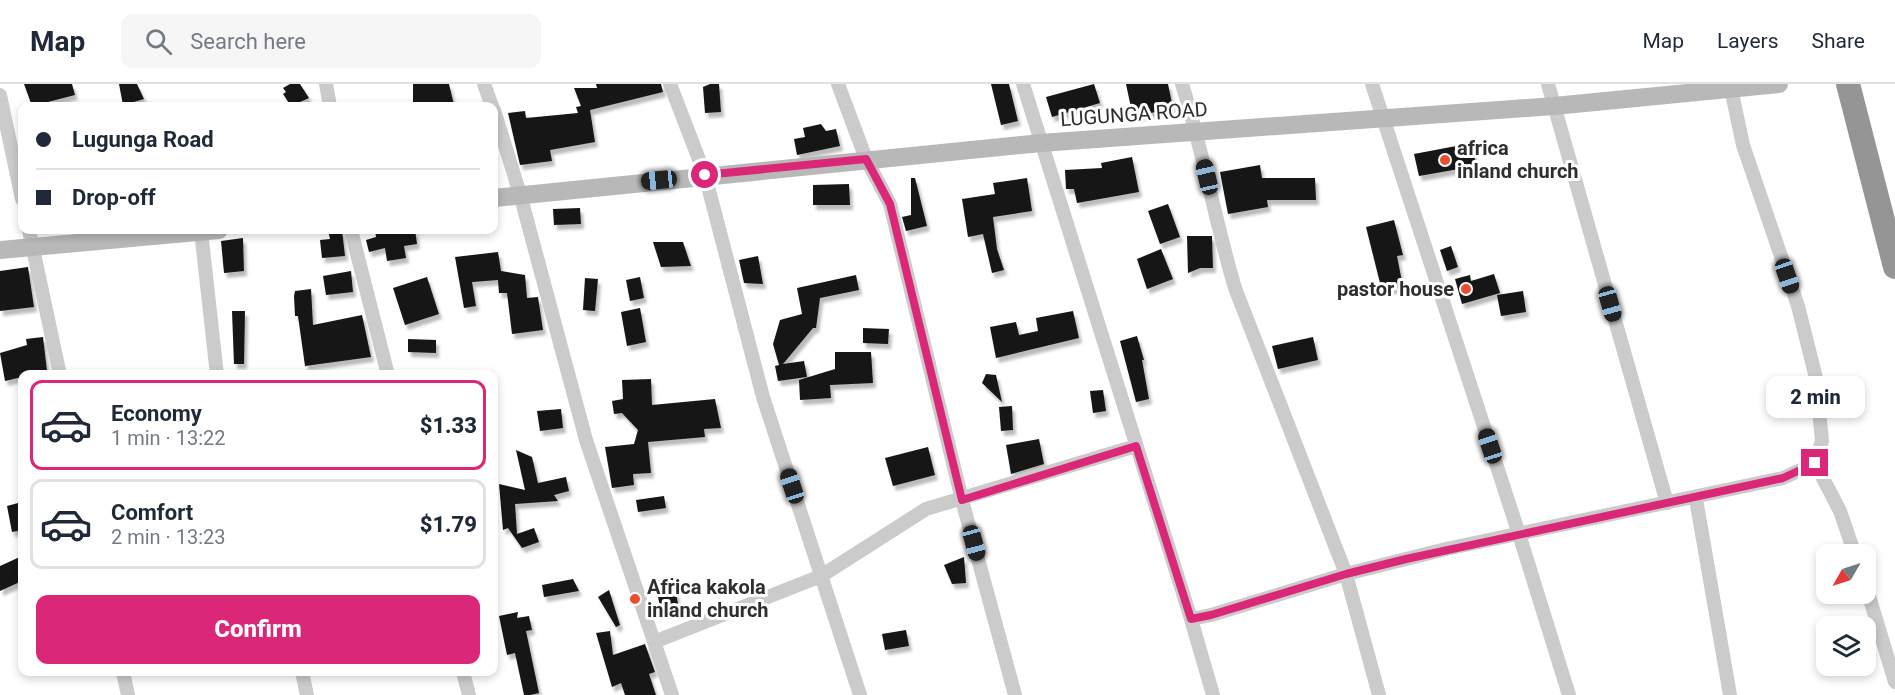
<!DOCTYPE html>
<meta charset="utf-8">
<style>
:root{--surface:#fff;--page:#f6f6f7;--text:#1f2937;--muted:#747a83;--line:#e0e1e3;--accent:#db2777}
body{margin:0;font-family:Roboto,sans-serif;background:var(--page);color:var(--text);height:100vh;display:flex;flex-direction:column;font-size:22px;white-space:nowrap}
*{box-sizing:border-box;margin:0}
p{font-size:20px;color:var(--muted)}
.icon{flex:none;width:33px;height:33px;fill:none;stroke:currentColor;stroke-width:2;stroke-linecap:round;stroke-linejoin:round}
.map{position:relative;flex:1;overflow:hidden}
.panel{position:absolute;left:18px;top:286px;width:480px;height:306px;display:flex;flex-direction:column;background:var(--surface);border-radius:12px;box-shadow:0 3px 9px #0003}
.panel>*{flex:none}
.banner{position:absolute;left:18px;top:18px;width:480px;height:132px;border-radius:12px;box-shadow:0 3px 9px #0003;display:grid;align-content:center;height:132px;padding:0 18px;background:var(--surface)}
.needle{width:39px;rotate:231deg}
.fabs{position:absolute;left:1816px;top:460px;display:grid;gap:12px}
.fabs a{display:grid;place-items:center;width:60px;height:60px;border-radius:12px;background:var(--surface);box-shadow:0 3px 9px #0003;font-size:30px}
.end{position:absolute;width:27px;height:27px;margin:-14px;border:8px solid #db2777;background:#fff;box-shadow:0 0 0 3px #fff}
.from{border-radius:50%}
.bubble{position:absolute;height:42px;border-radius:12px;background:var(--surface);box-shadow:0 3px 9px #0003;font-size:20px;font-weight:800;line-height:42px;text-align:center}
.car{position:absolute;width:18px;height:36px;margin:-18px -9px;border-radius:8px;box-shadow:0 0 4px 2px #0007;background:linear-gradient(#222 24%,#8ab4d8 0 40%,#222 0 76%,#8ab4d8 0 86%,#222 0)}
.banner b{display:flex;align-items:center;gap:21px;height:57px;font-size:22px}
.banner b+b{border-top:2px solid var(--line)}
.banner i{width:15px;height:15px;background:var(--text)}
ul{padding:10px 0 0;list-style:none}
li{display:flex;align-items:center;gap:18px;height:90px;margin:0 12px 9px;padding:0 6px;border:3px solid var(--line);border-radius:12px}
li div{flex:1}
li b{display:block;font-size:22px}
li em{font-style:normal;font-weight:800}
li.on{border-color:var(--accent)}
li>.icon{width:54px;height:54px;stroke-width:1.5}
.cta{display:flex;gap:12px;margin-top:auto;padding:12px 18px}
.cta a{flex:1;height:69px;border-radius:12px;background:var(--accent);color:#fff;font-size:24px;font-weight:800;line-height:69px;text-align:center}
header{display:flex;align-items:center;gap:36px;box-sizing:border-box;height:84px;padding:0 30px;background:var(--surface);border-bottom:2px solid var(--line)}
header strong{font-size:28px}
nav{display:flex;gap:33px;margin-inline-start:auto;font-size:21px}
.search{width:420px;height:54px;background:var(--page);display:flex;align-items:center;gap:15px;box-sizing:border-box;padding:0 21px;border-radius:12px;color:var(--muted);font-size:22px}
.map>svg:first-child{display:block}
.building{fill:#151515;filter:url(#shadow)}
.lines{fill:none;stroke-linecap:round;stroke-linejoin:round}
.street{stroke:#cbcbcb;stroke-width:14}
.secondary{stroke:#b8b8b8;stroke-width:18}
.highway{stroke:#959595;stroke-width:24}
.route{stroke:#db2777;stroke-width:8}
.poi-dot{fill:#e74f2e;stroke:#fff;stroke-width:2}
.labels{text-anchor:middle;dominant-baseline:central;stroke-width:6;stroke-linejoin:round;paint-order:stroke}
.street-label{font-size:20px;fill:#2e2e2e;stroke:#fff}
.poi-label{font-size:20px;font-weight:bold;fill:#2e2e2e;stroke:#fff;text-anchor:start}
</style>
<header>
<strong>Map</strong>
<div class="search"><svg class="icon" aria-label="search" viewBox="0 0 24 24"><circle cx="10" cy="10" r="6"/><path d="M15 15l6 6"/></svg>Search here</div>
<nav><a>Map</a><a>Layers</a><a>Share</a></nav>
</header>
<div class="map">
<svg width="1895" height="611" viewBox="0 0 1895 611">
<defs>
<filter id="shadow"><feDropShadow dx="3" dy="5" stdDeviation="1.5" flood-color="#0004"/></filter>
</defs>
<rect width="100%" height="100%" fill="#fff"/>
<path class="building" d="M24 0H72L75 11 32 22Z
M119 0H137L144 15 123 21Z
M290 0H300L309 14 291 22 283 10 286 8 283 4Z
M413 0H449L454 21 432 22 431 20H413Z
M596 0H661L663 8 590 26 595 58 550 66 552 77 520 81 508 29 525 27 526 34 578 29 576 23 581 22 574 4H597Z
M710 0H719L721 28 705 29 703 3Z
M991 0H1009L1018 37 1001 41Z
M1094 0 1100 19 1052 33 1046 13Z
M1126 0H1168L1173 24 1133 33Z
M821 40 826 47 836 45 840 62 797 71 794 55 805 53 803 44Z
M1472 59 1476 82 1419 92 1414 70Z
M1132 73 1139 108 1077 119 1074 105H1066L1065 86 1102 84 1101 79Z
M1260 81 1262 94H1315L1316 116H1267L1268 123 1228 130 1220 88Z
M911 94H915L927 142 906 147 902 133 911 131Z
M1027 94 1032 127 993 133 997 165 1004 186 992 189 983 150 968 153 962 115 995 110 993 99Z
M849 100 850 121H813V101Z
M1168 120 1180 153 1160 160 1148 127Z
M580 124 581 140 554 141 553 125Z
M1394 136 1403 171 1397 172 1403 203 1382 207 1366 143Z
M328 146H342L345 172 322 174 320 156 330 155Z
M375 146H415L417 160 404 162 406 174 387 177 385 164 369 168 366 156 376 153Z
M1187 152H1212L1213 184H1200L1188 189Z
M243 154 244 187 224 189 221 157Z
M653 158H683L691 182 661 183Z
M1451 162 1458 183 1447 187 1440 166Z
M1161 165 1173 195 1147 205 1137 175Z
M498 168 501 187 525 191 527 214 538 213 543 246 512 250 507 209H499L498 196 472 198 476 222 464 224 455 173Z
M758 172 763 200 744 199 739 176Z
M28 183 34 223 0 227V187Z
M351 187 353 208 326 211 323 192Z
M1494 190 1500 209 1462 220 1455 195 1470 191 1471 197Z
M856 191 859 206 820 214 816 244H813L783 280 804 277 807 293 778 297 775 282 779 281 773 260 780 236 802 230 797 204Z
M427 193 439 230 405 241 393 204Z
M640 193 644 214 630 217 626 196Z
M585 194 598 195 595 227 583 226Z
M311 205 313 241 362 231 371 273 305 282 298 232H295L294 212 295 207Z
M1523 207 1526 228 1501 232 1497 211Z
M640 224 646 258 627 262 621 228Z
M232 227H245L244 280H234Z
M1073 227 1079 254 996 274 990 243 1016 238 1019 251 1038 247 1036 234Z
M863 244 889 245 888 260 863 259Z
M1137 252 1144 276H1142L1149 315 1136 318 1120 257Z
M43 253 47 287 5 297 0 269 27 261 26 255Z
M1313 253 1318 276 1278 285 1272 262Z
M408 255 436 256V269L408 268Z
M835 268H871L873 299 830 301 831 314 800 316 799 296 835 285Z
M986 290 996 291 1002 318 982 299Z
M651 295 652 321 715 315 721 344 704 345 705 353 648 358 651 389 633 390 634 401 612 404 605 363 634 360 638 346 622 329 614 330 612 317 623 315 622 296Z
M1103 306 1106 327 1093 329 1090 307Z
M1012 322 1013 346 1001 347 999 323Z
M561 325 563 344 540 347 537 327Z
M1039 355 1044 380 1011 390 1006 361Z
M928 363 935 391 893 402 885 374Z
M516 366 532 373 538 399 566 393 569 407 554 411 558 417 515 420 517 450 534 444 539 458 522 464 508 444 503 446 499 400 525 406Z
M664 412 666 424 638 428 636 416Z
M22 418V446L12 448 7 422Z
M22 472V497L0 507V482Z
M964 473 966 499 952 500 944 481Z
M673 494 679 525 661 528 655 497Z
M573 495 579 507 544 513 542 501Z
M609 506 620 541 616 543 598 513Z
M518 528 517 534 529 532 532 546 526 547 539 609 530 611H524L515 569 507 571 499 532Z
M906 546 909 562 885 566 882 550Z
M610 547 613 571 645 560 655 588 649 590 656 611H625L621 599 612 603 596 549Z"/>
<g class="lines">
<path class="street" d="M326 0 330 22
M484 0 492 22
M670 0 705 91 763 313 860 611
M838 0 866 75 890 120 962 416 1015 611
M1023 0 1191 535
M1182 0C1203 67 1215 137 1235 204L1346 490 1379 611
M1372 0 1519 450 1569 611
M1548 0 1667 419
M0 11 22 115
M494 26 520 110 586 356 672 611
M29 146 60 291
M351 146 388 291
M201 147 217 291
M1815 379 1840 427 1855 471
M1696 415 1730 611
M1866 502 1895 598
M654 558 821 492 926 425 1136 362
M123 588 128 611
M302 588 307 611
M463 588 469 611
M1213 611 1191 535 1211 531 1346 490 1446 465 1783 394 1815 379 1822 357 1816 294 1798 222 1743 61 1730 0"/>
<path class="secondary" d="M494 114 1041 59 1554 22 1779 0
M0 166 219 146"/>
<path class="highway" d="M1848 0 1895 183"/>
</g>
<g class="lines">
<path class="route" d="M705 91 866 75 890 120 962 416 1136 362 1191 535 1211 531 1346 490 1406 475 1783 394 1815 379"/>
</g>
<g class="poi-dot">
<circle cx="1445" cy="76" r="6"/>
<circle cx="1466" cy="205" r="6"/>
<circle cx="635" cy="515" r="6"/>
</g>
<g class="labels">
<g class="street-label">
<text transform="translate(1134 30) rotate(-4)">LUGUNGA ROAD</text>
</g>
<g class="poi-label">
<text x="1457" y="64">africa<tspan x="1457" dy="23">inland church</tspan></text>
<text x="1454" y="205" text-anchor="end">pastor house</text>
<text x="647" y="503">Africa kakola<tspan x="647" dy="23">inland church</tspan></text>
</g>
</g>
</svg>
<div class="fabs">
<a><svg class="needle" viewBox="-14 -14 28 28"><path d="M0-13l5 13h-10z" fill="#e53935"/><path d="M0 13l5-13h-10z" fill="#747a83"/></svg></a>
<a><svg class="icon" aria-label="layers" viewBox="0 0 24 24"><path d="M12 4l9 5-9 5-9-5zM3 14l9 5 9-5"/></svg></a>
</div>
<i class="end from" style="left:705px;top:91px"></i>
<i class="end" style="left:1815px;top:379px"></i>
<div class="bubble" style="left:1766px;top:292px;width:99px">2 min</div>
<i class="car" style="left:1207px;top:93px;rotate:347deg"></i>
<i class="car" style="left:659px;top:96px;rotate:264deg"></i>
<i class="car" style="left:1787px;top:192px;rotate:161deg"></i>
<i class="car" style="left:1610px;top:220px;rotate:164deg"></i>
<i class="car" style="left:1490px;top:362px;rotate:342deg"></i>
<i class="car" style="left:792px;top:402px;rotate:342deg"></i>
<i class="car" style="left:974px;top:459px;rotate:165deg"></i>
<div class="banner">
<b><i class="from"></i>Lugunga Road</b>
<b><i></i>Drop-off</b>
</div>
<section class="panel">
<ul>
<li class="on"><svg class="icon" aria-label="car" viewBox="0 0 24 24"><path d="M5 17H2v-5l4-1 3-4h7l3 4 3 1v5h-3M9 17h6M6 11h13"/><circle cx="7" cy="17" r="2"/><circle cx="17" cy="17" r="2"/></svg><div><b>Economy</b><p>1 min · 13:22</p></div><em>$1.33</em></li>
<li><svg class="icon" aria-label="car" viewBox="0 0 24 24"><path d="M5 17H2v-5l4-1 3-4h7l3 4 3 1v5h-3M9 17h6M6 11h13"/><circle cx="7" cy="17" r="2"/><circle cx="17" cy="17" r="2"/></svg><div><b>Comfort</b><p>2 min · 13:23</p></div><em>$1.79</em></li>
</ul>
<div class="cta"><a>Confirm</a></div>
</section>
</div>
